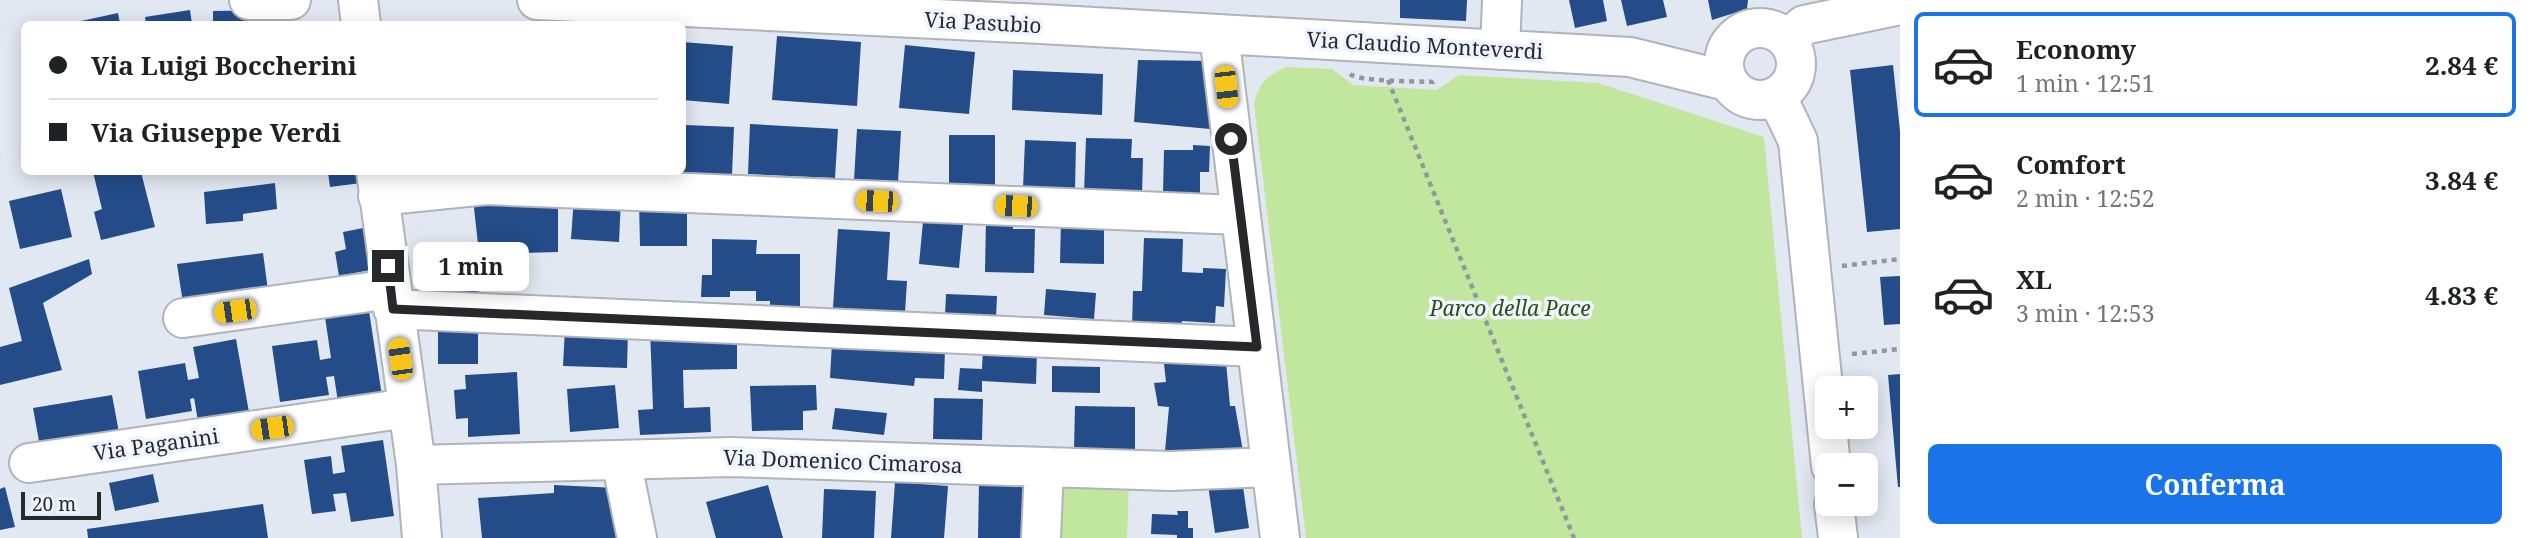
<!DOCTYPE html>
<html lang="it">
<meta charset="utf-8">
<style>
:root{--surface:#fff;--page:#f2f2f2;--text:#202124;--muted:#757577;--line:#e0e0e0;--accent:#1a73e8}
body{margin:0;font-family:"Noto Serif",serif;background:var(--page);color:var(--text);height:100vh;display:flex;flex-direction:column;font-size:26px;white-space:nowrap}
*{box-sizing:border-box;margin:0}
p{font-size:23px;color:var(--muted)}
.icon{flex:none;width:38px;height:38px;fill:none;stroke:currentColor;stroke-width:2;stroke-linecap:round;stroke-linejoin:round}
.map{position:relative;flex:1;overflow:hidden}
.drawer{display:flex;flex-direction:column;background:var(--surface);width:630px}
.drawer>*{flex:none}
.hud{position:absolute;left:21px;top:21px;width:665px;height:154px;border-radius:10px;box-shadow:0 4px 18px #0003;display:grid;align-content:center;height:154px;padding:0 28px;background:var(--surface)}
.fabs{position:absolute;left:1815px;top:376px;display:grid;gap:14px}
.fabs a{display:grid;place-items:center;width:63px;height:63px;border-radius:10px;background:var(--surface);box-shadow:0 4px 18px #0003;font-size:35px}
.scale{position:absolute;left:21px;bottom:18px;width:80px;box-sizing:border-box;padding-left:7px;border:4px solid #26292c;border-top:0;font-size:19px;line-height:24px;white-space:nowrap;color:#26292c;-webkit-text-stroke:5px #eff5ff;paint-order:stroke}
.end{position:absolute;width:32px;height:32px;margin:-16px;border:9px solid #26292c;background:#fff;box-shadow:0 0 0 4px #fff}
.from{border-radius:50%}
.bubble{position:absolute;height:49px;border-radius:10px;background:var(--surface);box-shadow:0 4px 18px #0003;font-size:23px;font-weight:700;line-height:49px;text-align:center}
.car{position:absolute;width:21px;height:42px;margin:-21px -10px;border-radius:9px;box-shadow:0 0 5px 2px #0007;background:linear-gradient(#f5c518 24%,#345 0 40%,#f5c518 0 76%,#345 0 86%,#f5c518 0)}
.hud b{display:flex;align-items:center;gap:24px;height:66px;font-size:26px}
.hud b+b{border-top:2px solid var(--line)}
.hud i{width:18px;height:18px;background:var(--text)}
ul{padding:12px 0 0;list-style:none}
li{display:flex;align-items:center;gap:21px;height:105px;margin:0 14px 10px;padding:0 14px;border:4px solid transparent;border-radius:10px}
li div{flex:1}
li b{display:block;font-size:26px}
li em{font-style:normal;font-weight:700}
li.current{border-color:var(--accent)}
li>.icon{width:63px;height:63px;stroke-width:1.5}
.primary-button{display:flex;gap:14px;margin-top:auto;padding:14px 28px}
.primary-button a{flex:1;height:80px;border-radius:10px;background:var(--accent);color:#fff;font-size:28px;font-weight:700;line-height:80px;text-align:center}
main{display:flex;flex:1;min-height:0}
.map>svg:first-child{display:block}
.green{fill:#c0e79d}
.building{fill:#234c89}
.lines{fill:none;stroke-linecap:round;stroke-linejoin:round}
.minor-casing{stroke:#aeb3bc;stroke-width:42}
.path{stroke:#92979d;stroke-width:4.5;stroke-dasharray:5 5;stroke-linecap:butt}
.minor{stroke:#fff;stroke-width:38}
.route{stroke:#26292c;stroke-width:9}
.labels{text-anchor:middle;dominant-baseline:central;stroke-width:7;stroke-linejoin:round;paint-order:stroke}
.street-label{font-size:21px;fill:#26292c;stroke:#eff5ff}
.park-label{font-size:21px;font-style:italic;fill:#324b16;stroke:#eff5ff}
</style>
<main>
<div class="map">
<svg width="1900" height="538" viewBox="0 0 1900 538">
<rect width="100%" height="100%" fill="#e2e8f1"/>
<path class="green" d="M1287 67 1332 69 1353 85 1437 90 1459 75 1598 83 1764 137 1802 538H1306L1254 104C1259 83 1267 75 1287 67Z
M1059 480 1129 482 1127 538H1057Z"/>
<path class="building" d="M1400 0H1467L1466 21 1400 18Z
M1569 0H1603L1607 21 1575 28Z
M1621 0H1663L1667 17 1627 26Z
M1708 0H1748L1747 9 1712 20Z
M190 10 192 24H146L145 17Z
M269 10 271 24H213V11Z
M118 13 120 24H73L72 23Z
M407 21 496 22V24H407Z
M777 36 861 42 857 106 772 100Z
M682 42 733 46 729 104 682 100Z
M905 45 975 52 969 114 899 108Z
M1138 60 1214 61 1221 130 1134 122Z
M1893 65 1900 131V229L1867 232 1850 70Z
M1013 70 1103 74 1102 115 1012 110Z
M750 124 838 129 835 178 748 174Z
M685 125 734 127 732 175 682 172Z
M857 129 901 131 898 182 854 180Z
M949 135H995V186L949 185Z
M1086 138 1132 139 1131 158H1143L1142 195 1084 193Z
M1025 140 1076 142 1075 190 1023 188Z
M1193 145 1210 146 1209 172H1200V195L1163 193 1164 150H1193Z
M93 172H141L155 227 101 240 94 212 102 209Z
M328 172H368L369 182 330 187Z
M275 183 277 209 243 214V221L206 224 204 192Z
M61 189 72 237 20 249 9 201Z
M574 197 621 199 619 242 571 239Z
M473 199 558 201V252L522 253 508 249 515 286 447 296 440 250 479 253Z
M639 201H687V246H640Z
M924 211 964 215 959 268 919 264Z
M986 219 1013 220V229H1035L1034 273 985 272Z
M1061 220 1104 221V264L1060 263Z
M378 225 386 267 339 276 335 252 346 249 343 232Z
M838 229 890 232 887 280 907 281 905 312 833 308Z
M1144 238 1183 239 1182 272 1203 273V268L1226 269 1224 307 1216 306 1215 323 1182 321 1181 330 1132 328 1133 291H1142Z
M712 239 757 240 756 254H800V312H770V301H756V291H730V297H701L702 275H712Z
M263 253 269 298 184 310 177 264Z
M89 259 92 274 43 303 62 370 0 385V347L22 341 9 288Z
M1900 276V324L1884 325 1880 277Z
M1046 289 1096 293 1094 319 1044 315Z
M946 294 997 296 996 318 945 316Z
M369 311 382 396 338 402 334 376 326 377 329 395 280 402 272 346 317 340 320 360 331 358 325 317Z
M438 320 478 321V364H438Z
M565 328 628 330 627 368 563 366Z
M737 328V369L683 370 684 408 710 407 711 432 640 435 638 410 653 409 650 329Z
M236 339 250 418 199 427 194 398 190 399 192 411 146 419 138 371 185 363 188 380 199 378 193 347Z
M832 342 945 349 944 379 915 378 914 386 830 378Z
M983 347 1037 351 1036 384 982 381V392L958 390 960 368 982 369Z
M1226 362 1230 406H1235L1244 457 1213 452 1165 451 1169 407 1158 406 1154 383 1166 382 1164 364Z
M1052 366 1100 367V393L1052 392Z
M517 372 520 434 468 437V418L456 419 454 390 466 389 465 375Z
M1900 374V487H1898L1888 375Z
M615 385 619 428 570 432 567 389Z
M816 385 817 410 803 411V430L752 431 750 386Z
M112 395 120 438 41 452 33 408Z
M934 398 983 399 982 440 933 439Z
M1075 406 1135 407V450L1074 449Z
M835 408 887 413 884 435 832 429Z
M383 440 394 516 351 522 346 493 333 494 336 511 312 514 304 460 331 456 333 474 345 472 341 446Z
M153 474 159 502 115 511 109 483Z
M1242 480 1249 528 1215 533 1208 485Z
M895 482 948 486 944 538H891Z
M979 482 1028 483 1026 538H978Z
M554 485 617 488 619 538H482L478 498 554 493Z
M768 485 783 538H716L706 502Z
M5 487 15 527 0 530V489Z
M824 489 876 491 874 538H822Z
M263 504 268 538H88L87 529Z
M1177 511H1188V528H1193V538H1177V535L1151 534 1152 514 1178 515Z"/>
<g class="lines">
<g class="minor-casing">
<path id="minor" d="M249 0H291
M358 0 361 24
M537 0 1041 24 1630 57 1727 81
M1724 64a36 36 0 1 1 72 0a36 36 0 1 1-72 0Z
M1219 34 1280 538
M1787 40 1804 25 1900 5
M1500 50 1502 0
M1777 97 1798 141 1831 466
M376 172 416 465 422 538
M378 196 486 185 1240 215
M393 309 1257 347
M183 318 391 289
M621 460 637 538
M29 463 408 408
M416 465 731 457 1170 471 1271 467
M1834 504 1838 538
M1041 538 1044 467"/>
</g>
<path class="path" d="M1350 74C1359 82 1417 81 1433 82L1437 79
M1388 80 1574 538
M1842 266 1900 259
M1852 354 1900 349"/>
<use href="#minor" class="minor"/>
</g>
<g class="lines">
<path class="route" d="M388 266 393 309 1257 347 1231 139"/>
</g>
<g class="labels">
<g class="street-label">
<text transform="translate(983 22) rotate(3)">Via Pasubio</text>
<text transform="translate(1425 45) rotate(3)">Via Claudio Monteverdi</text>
<text transform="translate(156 444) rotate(-8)">Via Paganini</text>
<text transform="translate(843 461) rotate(2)">Via Domenico Cimarosa</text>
</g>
<g class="park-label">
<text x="1510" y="308">Parco della Pace</text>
</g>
</g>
</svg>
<div class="fabs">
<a>+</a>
<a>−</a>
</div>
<div class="scale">20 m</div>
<i class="end from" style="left:1231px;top:139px"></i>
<i class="end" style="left:388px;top:266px"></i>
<div class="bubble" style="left:413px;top:242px;width:116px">1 min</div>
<i class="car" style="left:1226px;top:87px;rotate:174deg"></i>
<i class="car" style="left:877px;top:201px;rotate:272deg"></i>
<i class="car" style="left:1016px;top:206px;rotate:272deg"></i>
<i class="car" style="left:235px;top:311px;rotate:262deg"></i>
<i class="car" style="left:400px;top:359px;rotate:352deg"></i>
<i class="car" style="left:272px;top:428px;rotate:262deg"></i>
<div class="hud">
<b><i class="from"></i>Via Luigi Boccherini</b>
<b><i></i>Via Giuseppe Verdi</b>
</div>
</div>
<section class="drawer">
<ul>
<li class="current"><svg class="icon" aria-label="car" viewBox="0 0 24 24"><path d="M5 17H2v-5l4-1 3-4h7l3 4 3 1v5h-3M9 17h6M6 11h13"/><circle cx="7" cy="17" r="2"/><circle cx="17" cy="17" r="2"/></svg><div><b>Economy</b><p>1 min · 12:51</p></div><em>2.84 €</em></li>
<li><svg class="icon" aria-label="car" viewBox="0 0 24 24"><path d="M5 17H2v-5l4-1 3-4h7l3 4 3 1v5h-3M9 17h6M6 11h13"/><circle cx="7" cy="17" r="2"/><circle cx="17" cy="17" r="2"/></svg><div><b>Comfort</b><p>2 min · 12:52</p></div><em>3.84 €</em></li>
<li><svg class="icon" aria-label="car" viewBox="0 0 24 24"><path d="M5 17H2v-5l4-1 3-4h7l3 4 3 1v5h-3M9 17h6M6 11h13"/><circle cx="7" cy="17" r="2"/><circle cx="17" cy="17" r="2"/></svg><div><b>XL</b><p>3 min · 12:53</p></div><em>4.83 €</em></li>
</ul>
<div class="primary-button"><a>Conferma</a></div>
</section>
</main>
